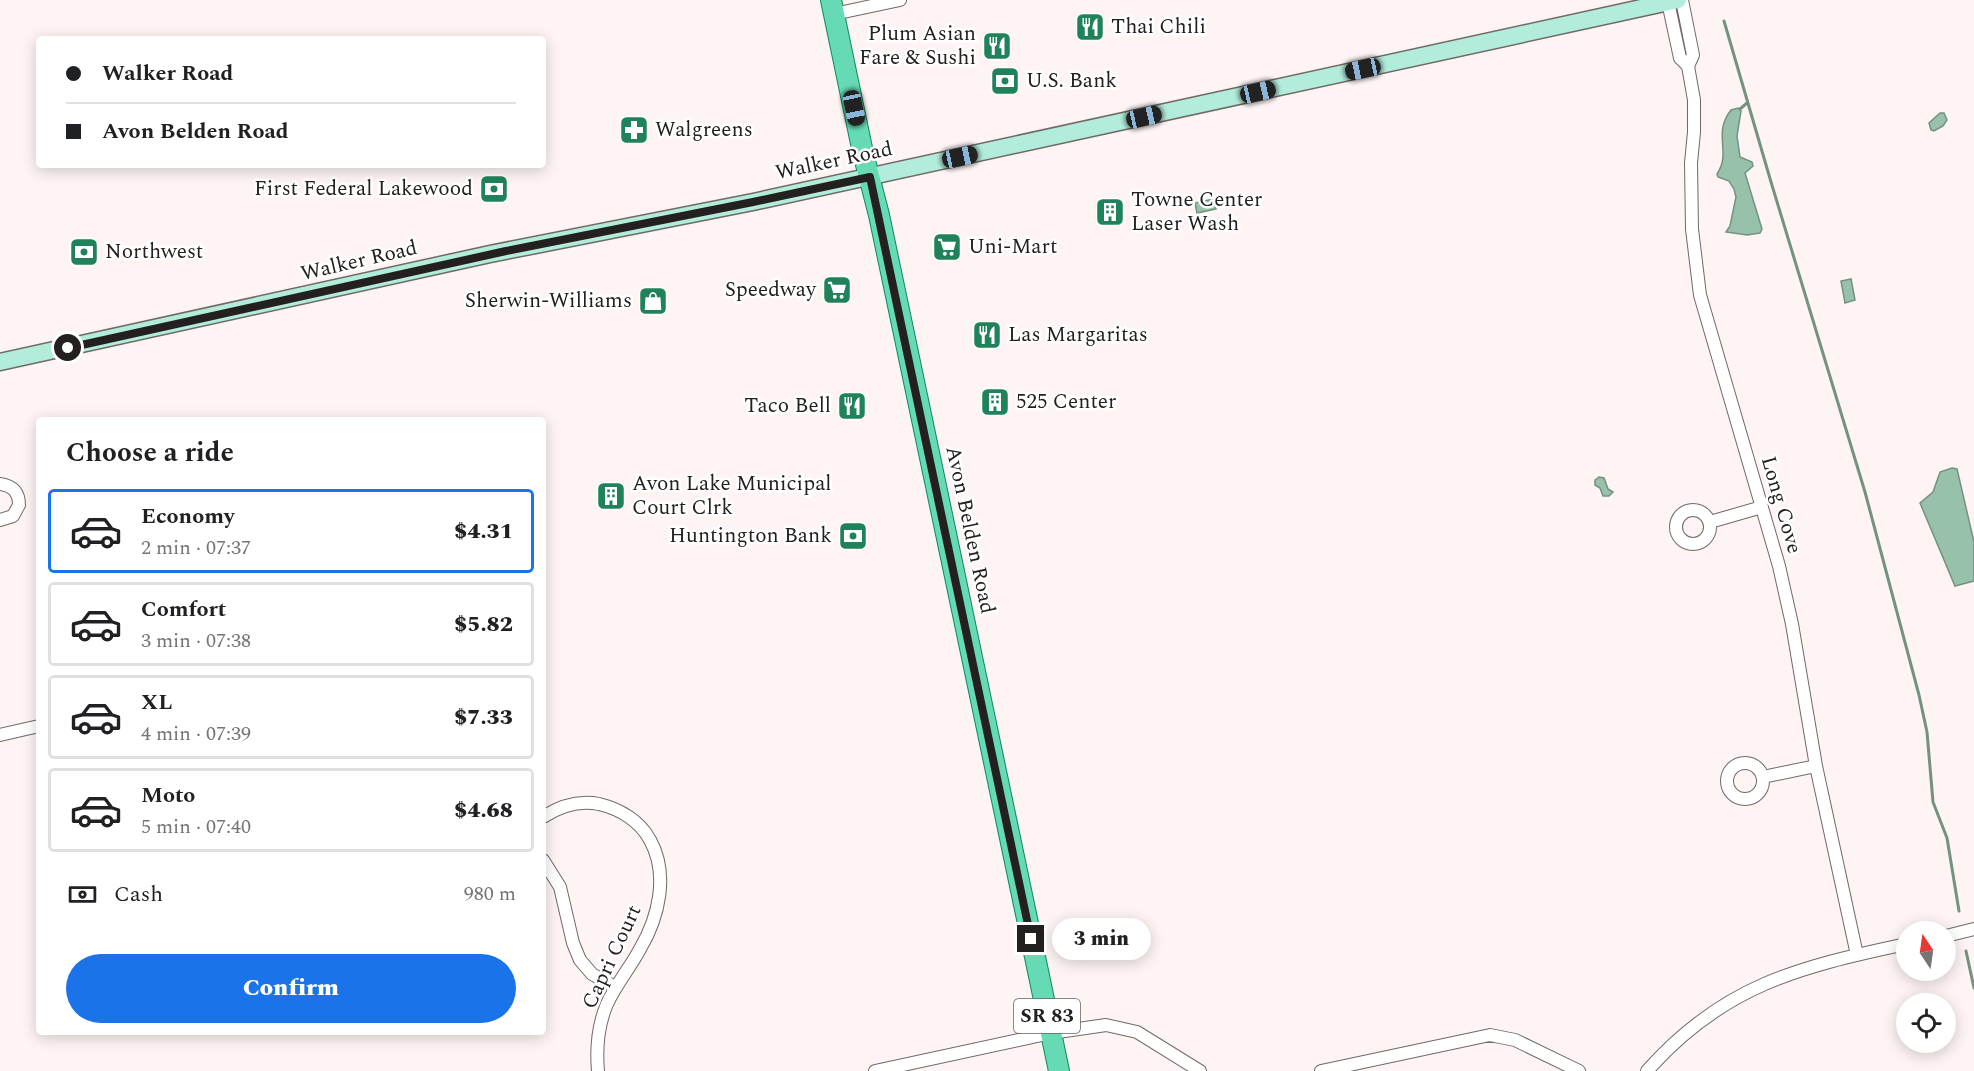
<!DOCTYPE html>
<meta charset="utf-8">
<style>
:root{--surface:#fff;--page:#f2f2f2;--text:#202124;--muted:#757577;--line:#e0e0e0;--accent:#1a73e8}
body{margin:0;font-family:Spectral,serif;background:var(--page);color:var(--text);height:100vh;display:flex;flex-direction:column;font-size:22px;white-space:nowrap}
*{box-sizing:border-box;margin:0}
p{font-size:20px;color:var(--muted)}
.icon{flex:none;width:33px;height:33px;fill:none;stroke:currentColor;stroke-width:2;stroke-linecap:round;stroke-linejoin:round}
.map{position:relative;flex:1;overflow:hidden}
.sheet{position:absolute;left:36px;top:417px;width:510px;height:618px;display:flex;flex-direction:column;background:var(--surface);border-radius:6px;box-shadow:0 3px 15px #0003}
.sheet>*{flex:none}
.guide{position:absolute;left:36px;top:36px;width:510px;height:132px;border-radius:6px;box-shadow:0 3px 15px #0003;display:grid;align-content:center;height:132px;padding:0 30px;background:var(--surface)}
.needle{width:39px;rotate:347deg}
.tools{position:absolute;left:1896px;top:921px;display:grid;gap:12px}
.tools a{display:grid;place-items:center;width:60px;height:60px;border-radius:50%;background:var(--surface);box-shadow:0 3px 15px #0003;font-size:30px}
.end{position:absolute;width:27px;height:27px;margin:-14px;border:8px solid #23201f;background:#fff;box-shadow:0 0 0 3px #fff}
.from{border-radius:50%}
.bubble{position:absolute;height:42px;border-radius:21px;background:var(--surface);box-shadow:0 3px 15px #0003;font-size:20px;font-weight:800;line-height:42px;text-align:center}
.car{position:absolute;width:18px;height:36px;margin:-18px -9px;border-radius:8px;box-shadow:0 0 4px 2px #0007;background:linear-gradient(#222 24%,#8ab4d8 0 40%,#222 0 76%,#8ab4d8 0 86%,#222 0)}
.guide b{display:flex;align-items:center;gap:21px;height:57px;font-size:22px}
.guide b+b{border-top:2px solid var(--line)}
.guide i{width:15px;height:15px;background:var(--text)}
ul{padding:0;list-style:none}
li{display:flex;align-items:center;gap:18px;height:84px;margin:0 12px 9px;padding:0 18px;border:3px solid var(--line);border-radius:6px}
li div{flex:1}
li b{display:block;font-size:22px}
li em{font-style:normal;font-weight:800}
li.active{border-color:var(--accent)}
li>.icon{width:54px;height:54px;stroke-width:1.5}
h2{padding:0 30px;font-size:27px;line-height:72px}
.pay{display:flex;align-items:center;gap:15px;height:66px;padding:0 30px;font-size:22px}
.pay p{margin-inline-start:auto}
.cta{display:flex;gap:12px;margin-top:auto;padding:12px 30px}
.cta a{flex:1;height:69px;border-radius:36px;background:var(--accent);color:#fff;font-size:24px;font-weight:800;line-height:69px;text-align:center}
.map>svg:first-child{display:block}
.water{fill:#98c1ac;stroke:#759182;stroke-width:1.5}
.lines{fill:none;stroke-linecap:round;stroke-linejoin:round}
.stream{stroke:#759182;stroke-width:3}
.street-casing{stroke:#706968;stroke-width:14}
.secondary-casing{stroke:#706968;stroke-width:19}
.primary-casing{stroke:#0c8961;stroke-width:22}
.street{stroke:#fff;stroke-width:12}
.secondary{stroke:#b2ecda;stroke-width:16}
.primary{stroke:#66dab5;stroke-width:20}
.route{stroke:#23201f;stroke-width:8}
.labels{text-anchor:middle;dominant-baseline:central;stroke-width:5;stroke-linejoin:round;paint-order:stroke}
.shield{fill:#fff;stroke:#656362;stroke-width:1.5}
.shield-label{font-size:20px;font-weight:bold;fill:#23201f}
.poi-label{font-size:21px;fill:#23201f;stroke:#fff;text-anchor:start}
.street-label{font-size:21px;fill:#23201f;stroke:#fff}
</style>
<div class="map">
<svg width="1974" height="1071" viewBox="0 0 1974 1071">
<rect width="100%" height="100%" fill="#fdf4f3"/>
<path class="water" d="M1738 108 1741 111 1737 136 1740 157 1752 162 1753 166 1745 173 1762 229 1760 233 1747 235 1726 232 1730 226 1736 197 1734 189 1729 181 1718 177 1717 174C1732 152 1712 134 1731 110Z
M1940 113H1944L1947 120 1943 126 1934 131 1931 130 1929 123Z
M1214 199 1216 209 1197 213 1195 203Z
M1851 279 1855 300 1845 303 1841 281Z
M1952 468 1957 469 1974 542V581L1955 586 1920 503 1933 492 1940 472Z
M1599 477 1604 478 1608 489 1613 492 1609 496H1603L1600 488 1595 485V480Z"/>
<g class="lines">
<path class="stream" d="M1724 21 1771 182 1865 492 1919 695 1927 732 1933 802 1947 838 1959 911
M1740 109 1747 103
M1966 951 1974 988"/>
<g class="street-casing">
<path id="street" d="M1682 0 1693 55 1688 66 1694 100V132L1691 163 1692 229 1700 295 1779 566 1792 624 1816 766 1857 955
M1668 2 1680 58 1688 66
M834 14 900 0
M0 484C13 486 19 492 19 505L13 516 0 520
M1676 527a17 17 0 1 1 34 0a17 17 0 1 1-34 0Z
M1710 522 1762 507
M0 735 39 726
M1727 781a18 18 0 1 1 36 0a18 18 0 1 1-36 0Z
M1763 777 1816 766
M543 817C560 806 579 800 599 804 620 809 640 821 650 840 669 874 659 917 640 949 630 968 616 984 607 1004 598 1025 596 1048 598 1071
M543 860 560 887 573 943 580 960 592 974 615 987
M1946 936 1974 929
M875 1071 1051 1033 1106 1025 1137 1032 1200 1071
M1321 1071 1490 1035 1515 1040 1579 1071
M1647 1071C1723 985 1799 967 1906 944"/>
</g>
<g class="secondary-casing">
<path id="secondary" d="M0 362 490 254 753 202 1678 0"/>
</g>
<g class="primary-casing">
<path id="primary" d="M831 0 863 153 879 215 1059 1071"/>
</g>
<use href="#street" class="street"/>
<use href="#secondary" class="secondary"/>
<use href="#primary" class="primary"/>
</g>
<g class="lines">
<path class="route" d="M68 348 506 251 753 202 870 177 1031 939"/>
</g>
<defs>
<g id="restaurant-square" transform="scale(1.5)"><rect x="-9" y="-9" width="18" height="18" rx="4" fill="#1f825b" stroke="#fff"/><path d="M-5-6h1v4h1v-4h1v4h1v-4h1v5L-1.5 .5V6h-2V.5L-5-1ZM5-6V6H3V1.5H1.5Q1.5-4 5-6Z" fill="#fff"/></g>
<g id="bank-square" transform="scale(1.5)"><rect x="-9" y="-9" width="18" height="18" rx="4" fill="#1f825b" stroke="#fff"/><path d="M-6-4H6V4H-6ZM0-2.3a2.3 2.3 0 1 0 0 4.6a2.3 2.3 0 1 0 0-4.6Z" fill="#fff"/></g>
<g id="pharmacy-square" transform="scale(1.5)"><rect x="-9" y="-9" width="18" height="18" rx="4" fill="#1f825b" stroke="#fff"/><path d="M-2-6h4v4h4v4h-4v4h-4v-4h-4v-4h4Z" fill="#fff"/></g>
<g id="building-square" transform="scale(1.5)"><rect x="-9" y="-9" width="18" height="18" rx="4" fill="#1f825b" stroke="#fff"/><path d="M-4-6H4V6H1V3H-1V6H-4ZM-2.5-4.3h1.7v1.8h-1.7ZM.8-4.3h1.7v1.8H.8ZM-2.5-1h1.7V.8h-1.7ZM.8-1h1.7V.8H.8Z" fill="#fff"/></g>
<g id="supermarket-square" transform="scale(1.5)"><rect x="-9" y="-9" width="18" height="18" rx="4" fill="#1f825b" stroke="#fff"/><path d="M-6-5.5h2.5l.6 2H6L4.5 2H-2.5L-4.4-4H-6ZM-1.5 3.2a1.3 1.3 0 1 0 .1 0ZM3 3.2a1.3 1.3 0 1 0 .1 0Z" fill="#fff"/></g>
<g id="shop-square" transform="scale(1.5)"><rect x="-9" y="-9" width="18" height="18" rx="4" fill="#1f825b" stroke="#fff"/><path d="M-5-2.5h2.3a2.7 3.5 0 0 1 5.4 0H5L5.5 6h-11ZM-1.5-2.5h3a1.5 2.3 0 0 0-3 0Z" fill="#fff"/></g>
</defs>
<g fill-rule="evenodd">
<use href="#restaurant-square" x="1090" y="27"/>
<use href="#restaurant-square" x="997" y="46"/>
<use href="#bank-square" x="1005" y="81"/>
<use href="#pharmacy-square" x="634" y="130"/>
<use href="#bank-square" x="494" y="189"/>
<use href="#building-square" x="1110" y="212"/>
<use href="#supermarket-square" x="947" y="247"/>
<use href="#bank-square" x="84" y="252"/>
<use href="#supermarket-square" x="837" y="290"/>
<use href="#shop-square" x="653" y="301"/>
<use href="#restaurant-square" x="987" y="335"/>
<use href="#building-square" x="995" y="402"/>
<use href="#restaurant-square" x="852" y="406"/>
<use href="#building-square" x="611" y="496"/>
<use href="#bank-square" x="853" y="536"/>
</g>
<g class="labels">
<rect class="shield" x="1014" y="999" width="66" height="34" rx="4.5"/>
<g class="shield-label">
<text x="1047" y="1016">SR 83</text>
</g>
<g class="poi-label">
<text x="1111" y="27">Thai Chili</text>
<text x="976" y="34" text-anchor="end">Plum Asian<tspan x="976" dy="24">Fare &amp; Sushi</tspan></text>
<text x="1026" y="81">U.S. Bank</text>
<text x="655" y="130">Walgreens</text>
<text x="473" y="189" text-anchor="end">First Federal Lakewood</text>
<text x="1131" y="200">Towne Center<tspan x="1131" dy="24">Laser Wash</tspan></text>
<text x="968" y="247">Uni-Mart</text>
<text x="105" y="252">Northwest</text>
<text x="816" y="290" text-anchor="end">Speedway</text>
<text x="632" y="301" text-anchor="end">Sherwin-Williams</text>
<text x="1008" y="335">Las Margaritas</text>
<text x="1016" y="402">525 Center</text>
<text x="831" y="406" text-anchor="end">Taco Bell</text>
<text x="632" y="484">Avon Lake Municipal<tspan x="632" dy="24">Court Clrk</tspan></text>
<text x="832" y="536" text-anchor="end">Huntington Bank</text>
</g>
<g class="street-label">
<text transform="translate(834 161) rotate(-12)">Walker Road</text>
<text transform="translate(359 261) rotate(-13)">Walker Road</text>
<text transform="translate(1781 505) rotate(74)">Long Cove</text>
<text transform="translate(970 530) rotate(78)">Avon Belden Road</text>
<text transform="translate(612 957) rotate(-65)">Capri Court</text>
</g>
</g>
</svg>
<div class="tools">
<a><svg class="needle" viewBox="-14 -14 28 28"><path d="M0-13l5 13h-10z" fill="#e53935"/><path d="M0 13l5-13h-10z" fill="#757577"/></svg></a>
<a><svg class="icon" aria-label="locate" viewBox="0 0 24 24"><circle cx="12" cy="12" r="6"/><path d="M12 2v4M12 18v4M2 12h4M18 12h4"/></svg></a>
</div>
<i class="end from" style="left:68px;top:348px"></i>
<i class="end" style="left:1031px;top:939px"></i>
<div class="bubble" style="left:1052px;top:918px;width:99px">3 min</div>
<i class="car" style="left:1363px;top:69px;rotate:258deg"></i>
<i class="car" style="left:1258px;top:92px;rotate:77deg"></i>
<i class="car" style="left:854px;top:108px;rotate:168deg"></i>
<i class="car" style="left:1144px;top:117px;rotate:77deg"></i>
<i class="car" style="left:960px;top:157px;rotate:78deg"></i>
<div class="guide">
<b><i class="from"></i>Walker Road</b>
<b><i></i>Avon Belden Road</b>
</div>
<section class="sheet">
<h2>Choose a ride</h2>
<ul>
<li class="active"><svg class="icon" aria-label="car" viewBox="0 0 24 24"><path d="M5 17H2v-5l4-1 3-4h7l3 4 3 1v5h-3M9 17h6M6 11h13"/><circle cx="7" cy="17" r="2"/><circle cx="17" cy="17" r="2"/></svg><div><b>Economy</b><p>2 min · 07:37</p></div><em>$4.31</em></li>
<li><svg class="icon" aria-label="car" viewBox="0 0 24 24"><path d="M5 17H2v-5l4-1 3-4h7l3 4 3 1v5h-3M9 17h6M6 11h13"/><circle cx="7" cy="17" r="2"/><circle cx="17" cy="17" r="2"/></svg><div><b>Comfort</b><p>3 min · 07:38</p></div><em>$5.82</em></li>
<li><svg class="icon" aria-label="car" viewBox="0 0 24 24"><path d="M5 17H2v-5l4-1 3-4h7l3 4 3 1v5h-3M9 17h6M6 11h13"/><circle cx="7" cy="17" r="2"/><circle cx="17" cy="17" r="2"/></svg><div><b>XL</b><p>4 min · 07:39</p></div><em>$7.33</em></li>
<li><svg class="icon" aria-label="car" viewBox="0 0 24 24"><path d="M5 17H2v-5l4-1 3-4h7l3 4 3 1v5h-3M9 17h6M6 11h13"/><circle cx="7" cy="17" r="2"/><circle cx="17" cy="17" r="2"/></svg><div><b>Moto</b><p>5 min · 07:40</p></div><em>$4.68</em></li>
</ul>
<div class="pay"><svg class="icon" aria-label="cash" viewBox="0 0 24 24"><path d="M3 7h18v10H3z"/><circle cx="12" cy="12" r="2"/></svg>Cash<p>980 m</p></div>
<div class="cta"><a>Confirm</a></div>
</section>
</div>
